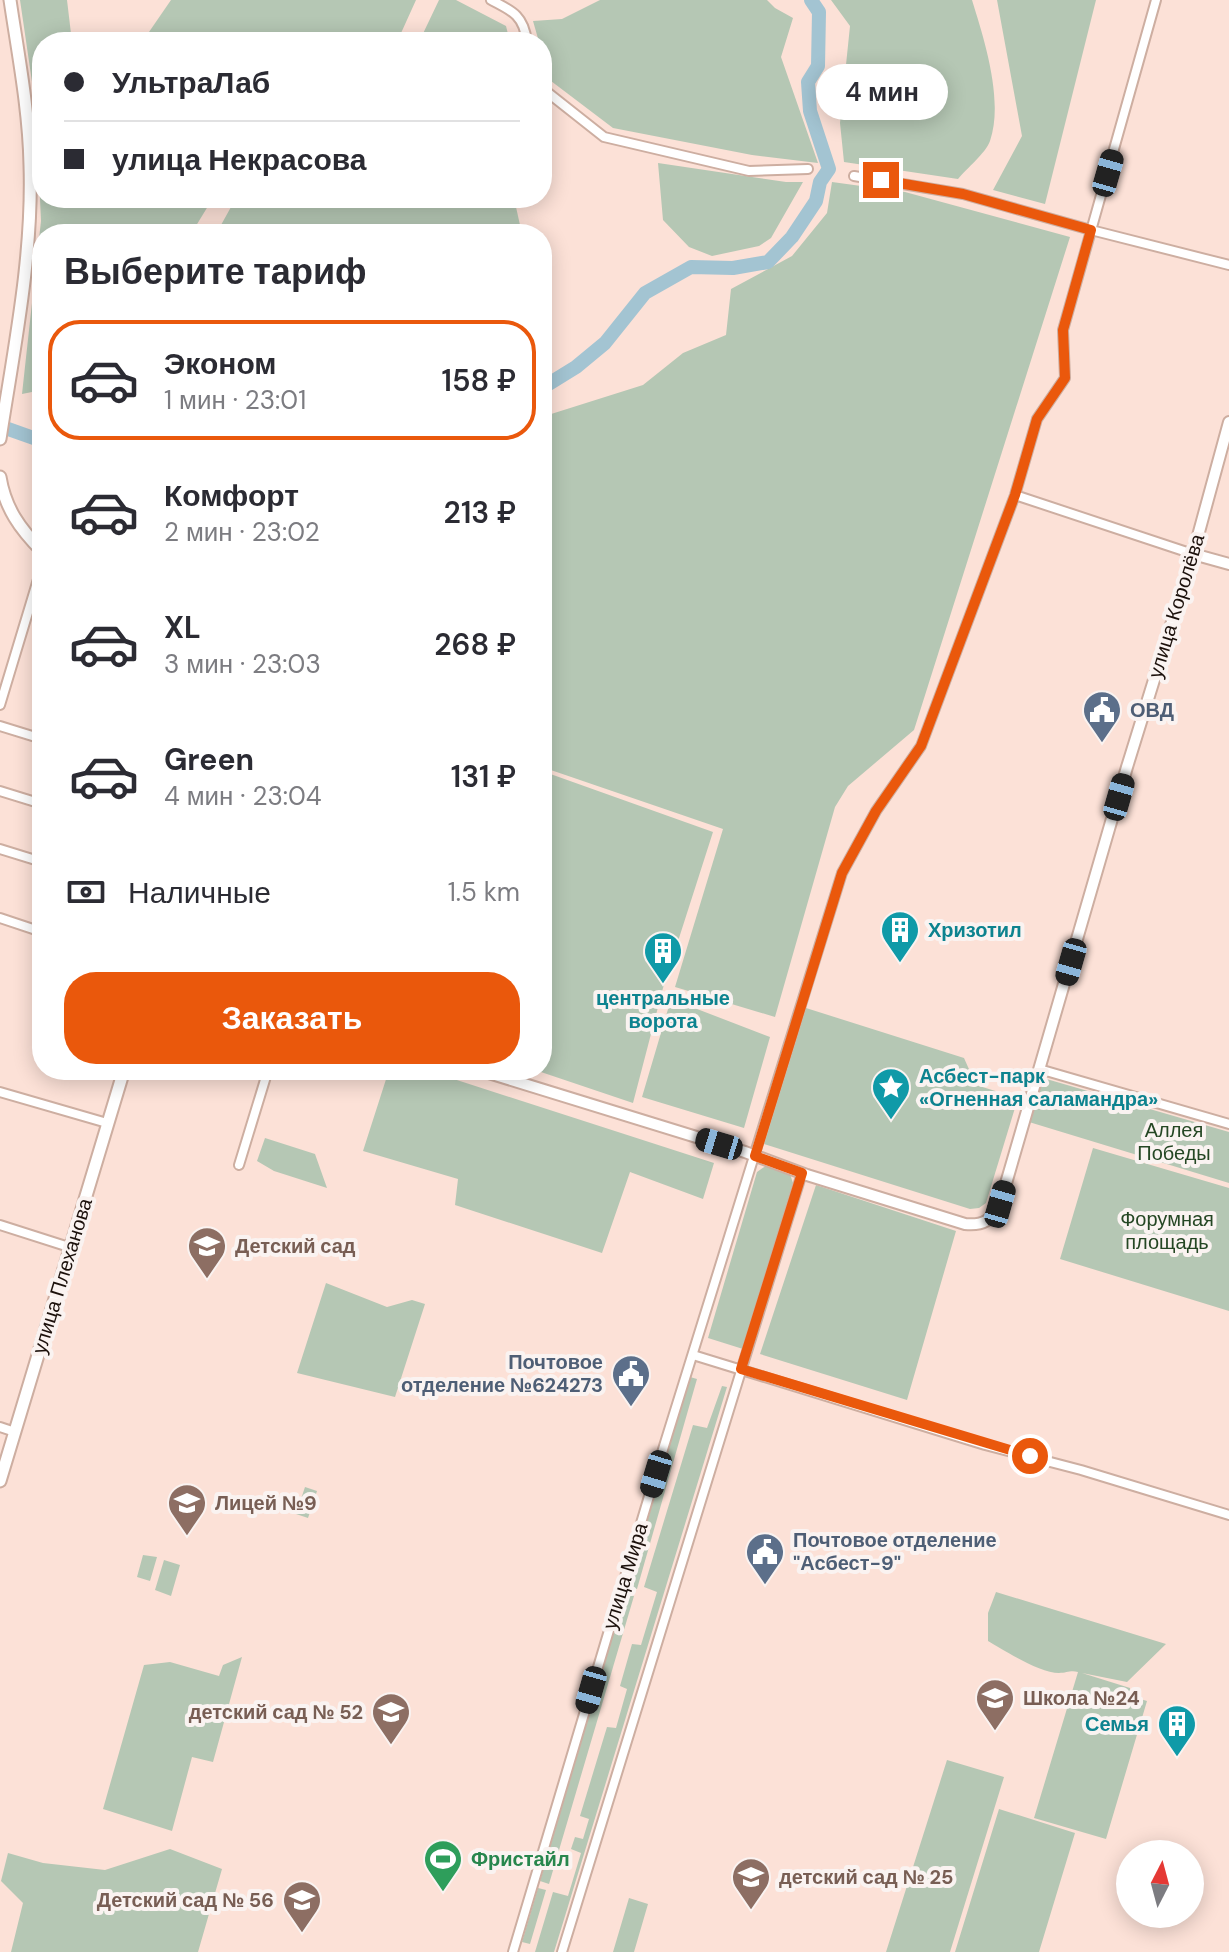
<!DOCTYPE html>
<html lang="ru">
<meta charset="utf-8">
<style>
:root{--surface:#fff;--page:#f2f2f3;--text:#2b2b33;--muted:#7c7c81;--line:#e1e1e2;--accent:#ea580c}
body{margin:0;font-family:"DM Sans",sans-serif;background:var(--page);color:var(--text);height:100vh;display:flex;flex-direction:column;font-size:30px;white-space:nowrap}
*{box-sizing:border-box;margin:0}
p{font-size:26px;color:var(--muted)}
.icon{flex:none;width:44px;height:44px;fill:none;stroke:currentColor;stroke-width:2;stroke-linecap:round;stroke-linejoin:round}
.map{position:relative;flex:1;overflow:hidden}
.drawer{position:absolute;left:32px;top:224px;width:520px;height:856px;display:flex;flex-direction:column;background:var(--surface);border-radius:32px;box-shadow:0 4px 20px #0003}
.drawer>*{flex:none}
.top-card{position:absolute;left:32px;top:32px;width:520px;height:176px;border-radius:32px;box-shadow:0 4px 20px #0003;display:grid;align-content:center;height:176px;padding:0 32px;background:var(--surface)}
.needle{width:52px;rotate:6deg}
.tools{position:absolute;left:1116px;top:1840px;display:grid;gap:16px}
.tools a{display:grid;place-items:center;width:88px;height:88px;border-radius:50%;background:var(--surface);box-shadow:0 4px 20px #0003;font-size:40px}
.end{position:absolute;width:36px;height:36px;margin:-18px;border:10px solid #ea580c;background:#fff;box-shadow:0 0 0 4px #fff}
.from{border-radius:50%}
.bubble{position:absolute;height:56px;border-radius:28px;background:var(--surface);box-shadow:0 4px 20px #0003;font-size:26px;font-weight:600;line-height:56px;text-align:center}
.car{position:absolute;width:24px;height:48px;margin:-24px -12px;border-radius:10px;box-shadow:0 0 6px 2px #0007;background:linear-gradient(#222 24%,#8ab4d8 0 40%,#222 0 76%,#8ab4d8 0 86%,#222 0)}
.top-card b{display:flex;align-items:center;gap:28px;height:76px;font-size:30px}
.top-card b+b{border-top:2px solid var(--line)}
.top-card i{width:20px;height:20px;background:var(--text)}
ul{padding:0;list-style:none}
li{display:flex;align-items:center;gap:24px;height:120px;margin:0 16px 12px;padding:0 16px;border:4px solid transparent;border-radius:32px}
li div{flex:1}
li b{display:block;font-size:30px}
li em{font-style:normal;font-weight:600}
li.on{border-color:var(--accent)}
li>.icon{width:72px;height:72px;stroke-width:1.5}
h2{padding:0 32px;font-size:36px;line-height:96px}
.pay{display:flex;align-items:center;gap:20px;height:88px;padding:0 32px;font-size:30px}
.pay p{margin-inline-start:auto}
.cta{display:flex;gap:16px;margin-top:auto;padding:16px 32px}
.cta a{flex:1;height:92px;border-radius:32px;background:var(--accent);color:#fff;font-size:32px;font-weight:600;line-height:92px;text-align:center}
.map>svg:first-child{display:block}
.green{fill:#b5c7b4}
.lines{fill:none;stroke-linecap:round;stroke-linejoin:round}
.river{stroke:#a3c4d2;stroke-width:14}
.minor-casing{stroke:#cdaea1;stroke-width:12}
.tertiary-casing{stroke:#cdaea1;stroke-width:14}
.secondary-casing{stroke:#cdaea1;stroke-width:15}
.minor{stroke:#fff;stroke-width:8}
.tertiary{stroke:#fff;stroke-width:10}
.secondary{stroke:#fff;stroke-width:11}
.route{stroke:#ea580c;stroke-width:10}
.labels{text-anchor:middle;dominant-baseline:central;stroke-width:8;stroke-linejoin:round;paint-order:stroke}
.street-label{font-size:20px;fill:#1c110c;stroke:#faf3f1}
.service-label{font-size:20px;font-weight:bold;fill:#4e5e75;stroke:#faf3f1;text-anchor:start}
.culture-label{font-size:20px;font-weight:bold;fill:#0d838f;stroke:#faf3f1;text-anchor:start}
.park-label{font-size:20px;fill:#254724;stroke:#faf3f1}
.education-label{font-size:20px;font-weight:bold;fill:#785e54;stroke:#faf3f1;text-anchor:start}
.leisure-label{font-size:20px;font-weight:bold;fill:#27864d;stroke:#faf3f1;text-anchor:start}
</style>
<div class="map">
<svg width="1229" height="1952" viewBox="0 0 1229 1952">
<rect width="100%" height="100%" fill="#fce1d7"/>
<path class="green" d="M20 0H67L72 42H42V198H213L191 234H42V390L22 394 41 221 36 109Z
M171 0H416L397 42H128L127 39 149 32Z
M439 0H456L506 26 510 42H419Z
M600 0H767L775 8 793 18 781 57 818 163 752 155 613 128 551 81 542 51V42H539L533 21 562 19Z
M831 0H972C984 39 1004 100 990 141 985 154 967 168 958 179L844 162 840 123 850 26Z
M997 0H1096L1045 204 993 190 1022 136Z
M658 163 786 182H803L771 238 759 246 712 256 689 247 663 220Z
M832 182 905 192 1070 237 914 730 848 786 835 807 775 1017 675 987 723 829 542 767V424L548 415 643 385 683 353 726 335 731 289 792 256 827 213Z
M236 198H514L522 234H216Z
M542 771 713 832 663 988 633 1103 535 1070H542Z
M671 999 770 1037 744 1128 642 1097Z
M806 1008 964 1058 976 1085 1018 1098 986 1203 979 1208 970 1209 764 1144Z
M389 1070H426L714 1163 703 1199 630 1172 602 1253 455 1205 458 1179 363 1151Z
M1043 1078 1229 1132V1183L1029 1122Z
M265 1138 315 1154 327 1188 274 1171 257 1161Z
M1093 1148 1229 1188V1311L1060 1259Z
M767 1165 789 1171 793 1183 743 1349 708 1338 757 1172Z
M816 1185 956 1231 907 1400 760 1354Z
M326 1283 387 1307 412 1300 425 1304 395 1397 297 1373Z
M690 1377 697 1379 637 1589 628 1586Z
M722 1386 727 1387 554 1952H535L553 1892 568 1896 581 1853 571 1849 575 1837 583 1839 589 1819 580 1816 607 1727 616 1728 627 1689 620 1686 632 1644 641 1645 657 1592 644 1587 693 1425 707 1428Z
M305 1487 317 1491 308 1518 296 1514Z
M143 1555 157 1557 150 1581 137 1577Z
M164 1560 180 1565 171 1596 155 1590Z
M996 1592 1166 1644 1127 1682 1082 1673 1130 1688V1696L1147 1701 1106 1839 1034 1818 1078 1672C1070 1670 1067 1673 1059 1673 1040 1673 1005 1651 988 1641V1613Z
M625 1594 634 1596 549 1884 540 1881Z
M242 1657 213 1762 192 1757 172 1831 103 1809 144 1665 170 1662 219 1676 223 1665Z
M947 1760 1004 1777 950 1952H886Z
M999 1809 1075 1833 1039 1952H955Z
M170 1849 222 1869 198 1952H11L23 1903 1 1881 8 1853 43 1863 105 1870Z
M538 1888 546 1890 530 1944 522 1942Z
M629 1898 648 1904 634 1952H613Z"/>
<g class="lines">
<path class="river" d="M542 388 576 367 605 343 645 293 691 267 733 268 768 262 792 237 816 201 820 182 829 169 810 111 808 82 818 66 819 12 811 0
M0 426 42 441"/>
<g class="minor-casing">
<path id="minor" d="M491 0C513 11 524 16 527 42
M542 88 604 137 749 171 808 169
M854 176 963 194 1091 230 1229 265
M1015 495 1193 554
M0 705 39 576
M0 726 42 739
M0 791 42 804
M0 849 42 862
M0 918 42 932
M37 930 42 915
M1039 1069 1229 1124
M0 1092 107 1123
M239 1165 268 1070
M0 1225 72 1248
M693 1355 985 1445 1081 1470 1229 1515
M0 1427 15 1432
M513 1952 664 1446 842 873 876 811 921 746 1015 495 1037 419 1065 378 1063 330 1156 0
M562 1952 802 1173"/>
</g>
<g class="tertiary-casing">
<path id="tertiary" d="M1193 554 1229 564
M479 1070 745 1152 807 1175 965 1224C983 1226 992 1220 1000 1204L1127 767 1193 554 1229 422"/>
</g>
<g class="secondary-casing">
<path id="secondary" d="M0 439C14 348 33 257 30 165 29 110 18 54 10 0
M0 477C5 508 20 529 42 551
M0 1481 124 1070"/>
</g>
<use href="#minor" class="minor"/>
<use href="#tertiary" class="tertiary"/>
<use href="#secondary" class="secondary"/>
</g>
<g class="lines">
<path class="route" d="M881 180 963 194 1091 230 1063 330 1065 378 1037 419 1015 495 921 746 876 811 842 873 755 1156 802 1173 741 1369 1030 1456"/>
</g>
<defs>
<g id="civic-pin" transform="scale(2)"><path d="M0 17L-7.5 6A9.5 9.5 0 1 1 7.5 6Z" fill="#5c6f8a" stroke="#faf3f1"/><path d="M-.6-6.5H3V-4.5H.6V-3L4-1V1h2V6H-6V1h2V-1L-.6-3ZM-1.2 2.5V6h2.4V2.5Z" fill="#fff"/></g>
<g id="building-pin" transform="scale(2)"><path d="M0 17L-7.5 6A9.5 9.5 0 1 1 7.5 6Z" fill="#0f9aa8" stroke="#faf3f1"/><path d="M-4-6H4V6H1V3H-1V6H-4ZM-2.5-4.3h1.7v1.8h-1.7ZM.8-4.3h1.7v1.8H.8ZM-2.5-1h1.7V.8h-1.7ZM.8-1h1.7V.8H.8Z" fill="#fff"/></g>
<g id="sight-pin" transform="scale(2)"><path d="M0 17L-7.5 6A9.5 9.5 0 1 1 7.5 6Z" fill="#0f9aa8" stroke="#faf3f1"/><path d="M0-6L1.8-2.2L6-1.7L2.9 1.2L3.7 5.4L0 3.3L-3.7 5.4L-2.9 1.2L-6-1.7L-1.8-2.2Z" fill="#fff"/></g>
<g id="school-pin" transform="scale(2)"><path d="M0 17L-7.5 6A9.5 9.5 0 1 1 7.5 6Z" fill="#8d6e63" stroke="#faf3f1"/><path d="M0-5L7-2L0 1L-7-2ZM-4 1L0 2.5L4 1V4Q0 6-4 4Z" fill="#fff"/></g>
<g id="stadium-pin" transform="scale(2)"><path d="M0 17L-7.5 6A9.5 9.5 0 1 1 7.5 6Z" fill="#2e9e5b" stroke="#faf3f1"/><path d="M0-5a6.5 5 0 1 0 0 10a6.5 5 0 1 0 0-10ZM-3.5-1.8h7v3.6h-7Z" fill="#fff"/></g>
</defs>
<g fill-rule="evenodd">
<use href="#civic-pin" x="1102" y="710"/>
<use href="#building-pin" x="900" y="930"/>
<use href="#building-pin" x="663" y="951"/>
<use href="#sight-pin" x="891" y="1087"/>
<use href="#school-pin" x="207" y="1246"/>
<use href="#civic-pin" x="631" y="1374"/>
<use href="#school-pin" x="187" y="1503"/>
<use href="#civic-pin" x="765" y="1552"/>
<use href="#school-pin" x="995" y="1698"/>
<use href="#school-pin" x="391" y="1712"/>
<use href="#building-pin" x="1177" y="1724"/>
<use href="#stadium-pin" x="443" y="1859"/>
<use href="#school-pin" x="751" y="1877"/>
<use href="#school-pin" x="302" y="1900"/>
</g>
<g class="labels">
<g class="street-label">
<text transform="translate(1176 606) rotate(-73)">улица Королёва</text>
<text transform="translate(62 1276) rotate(-73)">улица Плеханова</text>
<text transform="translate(625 1576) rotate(-73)">улица Мира</text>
</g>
<g class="service-label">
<text x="1130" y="710">ОВД</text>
<text x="603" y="1362" text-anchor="end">Почтовое<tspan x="603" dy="23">отделение №624273</tspan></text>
<text x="793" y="1540">Почтовое отделение<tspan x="793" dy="23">"Асбест-9"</tspan></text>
</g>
<g class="culture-label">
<text x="928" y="930">Хризотил</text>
<text x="663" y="998" text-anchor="middle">центральные<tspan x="663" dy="23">ворота</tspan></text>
<text x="919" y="1076">Асбест-парк<tspan x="919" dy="23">«Огненная саламандра»</tspan></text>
<text x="1149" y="1724" text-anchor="end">Семья</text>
</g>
<g class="park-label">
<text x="1174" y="1130">Аллея<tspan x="1174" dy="23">Победы</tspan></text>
<text x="1167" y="1219">Форумная<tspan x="1167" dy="23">площадь</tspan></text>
</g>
<g class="education-label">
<text x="235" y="1246">Детский сад</text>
<text x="215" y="1503">Лицей №9</text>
<text x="1023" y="1698">Школа №24</text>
<text x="363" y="1712" text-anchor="end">детский сад № 52</text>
<text x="779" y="1877">детский сад № 25</text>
<text x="274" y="1900" text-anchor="end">Детский сад № 56</text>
</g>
<g class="leisure-label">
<text x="471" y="1859">Фристайл</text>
</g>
</g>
</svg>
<div class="tools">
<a><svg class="needle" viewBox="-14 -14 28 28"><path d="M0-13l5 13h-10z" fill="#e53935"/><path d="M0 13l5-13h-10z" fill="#7c7c81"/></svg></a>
</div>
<i class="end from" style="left:1030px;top:1456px"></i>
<i class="end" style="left:881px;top:180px"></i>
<div class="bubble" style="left:816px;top:64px;width:132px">4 мин</div>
<i class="car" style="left:1108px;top:173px;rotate:16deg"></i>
<i class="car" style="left:1119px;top:797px;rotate:16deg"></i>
<i class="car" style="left:1071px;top:962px;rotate:196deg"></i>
<i class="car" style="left:719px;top:1144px;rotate:287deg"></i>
<i class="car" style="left:1000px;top:1204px;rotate:16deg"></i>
<i class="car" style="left:656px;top:1474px;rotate:197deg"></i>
<i class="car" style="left:591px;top:1690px;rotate:196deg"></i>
<div class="top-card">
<b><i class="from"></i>УльтраЛаб</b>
<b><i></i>улица Некрасова</b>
</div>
<section class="drawer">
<h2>Выберите тариф</h2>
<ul>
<li class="on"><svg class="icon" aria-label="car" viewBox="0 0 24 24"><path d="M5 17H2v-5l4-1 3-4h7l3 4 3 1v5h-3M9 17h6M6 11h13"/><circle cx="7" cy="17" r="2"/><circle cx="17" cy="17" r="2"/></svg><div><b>Эконом</b><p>1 мин · 23:01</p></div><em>158 ₽</em></li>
<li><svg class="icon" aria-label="car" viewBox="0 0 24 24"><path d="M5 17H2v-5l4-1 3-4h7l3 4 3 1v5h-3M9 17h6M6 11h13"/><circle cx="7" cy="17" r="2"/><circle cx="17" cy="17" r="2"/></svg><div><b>Комфорт</b><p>2 мин · 23:02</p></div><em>213 ₽</em></li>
<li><svg class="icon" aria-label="car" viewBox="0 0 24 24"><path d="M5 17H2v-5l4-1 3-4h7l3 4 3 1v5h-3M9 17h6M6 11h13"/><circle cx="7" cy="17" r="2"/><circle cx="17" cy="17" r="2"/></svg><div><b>XL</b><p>3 мин · 23:03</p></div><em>268 ₽</em></li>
<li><svg class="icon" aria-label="car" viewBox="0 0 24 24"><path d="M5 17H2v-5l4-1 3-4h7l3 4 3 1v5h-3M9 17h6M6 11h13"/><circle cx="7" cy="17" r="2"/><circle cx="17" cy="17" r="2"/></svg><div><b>Green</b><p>4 мин · 23:04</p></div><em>131 ₽</em></li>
</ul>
<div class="pay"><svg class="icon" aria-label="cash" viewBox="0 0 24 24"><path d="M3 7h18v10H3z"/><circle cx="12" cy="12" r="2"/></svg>Наличные<p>1.5 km</p></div>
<div class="cta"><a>Заказать</a></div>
</section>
</div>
